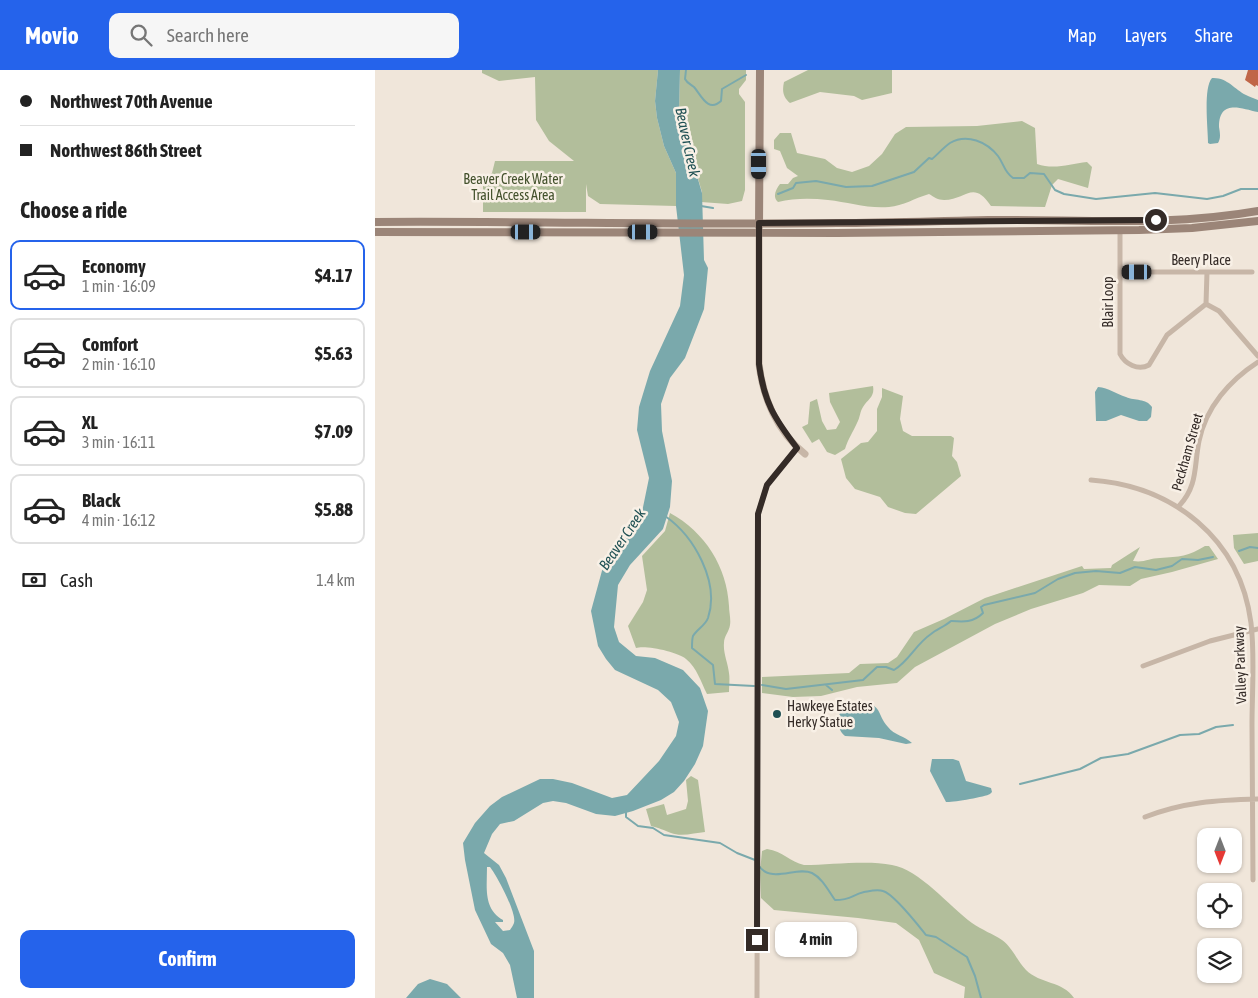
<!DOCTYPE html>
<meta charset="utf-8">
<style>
:root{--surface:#fff;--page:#f6f6f6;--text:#222;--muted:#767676;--line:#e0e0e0;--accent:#2563eb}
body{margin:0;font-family:"Asap Condensed",sans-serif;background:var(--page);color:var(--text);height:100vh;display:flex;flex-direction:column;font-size:19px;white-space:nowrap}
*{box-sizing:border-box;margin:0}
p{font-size:16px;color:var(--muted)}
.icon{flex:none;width:28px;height:28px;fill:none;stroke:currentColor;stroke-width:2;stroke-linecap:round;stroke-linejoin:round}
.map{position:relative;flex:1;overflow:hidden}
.panel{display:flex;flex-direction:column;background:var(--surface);width:375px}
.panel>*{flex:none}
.hud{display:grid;align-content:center;height:110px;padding:0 20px;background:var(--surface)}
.needle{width:32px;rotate:180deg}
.fabs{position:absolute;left:822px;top:758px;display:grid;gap:10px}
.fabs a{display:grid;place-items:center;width:45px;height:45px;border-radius:10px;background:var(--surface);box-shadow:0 1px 4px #0004;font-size:25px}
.end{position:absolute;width:22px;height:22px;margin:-11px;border:6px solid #342b27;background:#fff;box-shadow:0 0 0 2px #fff}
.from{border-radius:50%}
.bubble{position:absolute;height:35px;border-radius:10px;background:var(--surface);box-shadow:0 1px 4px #0004;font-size:16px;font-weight:700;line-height:35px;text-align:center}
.car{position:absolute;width:15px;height:30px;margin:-15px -8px;border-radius:6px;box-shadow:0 0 4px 1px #0007;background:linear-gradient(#222 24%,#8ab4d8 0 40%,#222 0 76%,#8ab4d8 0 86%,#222 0)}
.hud b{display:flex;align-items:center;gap:18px;height:48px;font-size:19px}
.hud b+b{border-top:1px solid var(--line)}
.hud i{width:12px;height:12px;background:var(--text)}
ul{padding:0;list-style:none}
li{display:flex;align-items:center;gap:15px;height:70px;margin:0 10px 8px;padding:0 10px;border:2px solid var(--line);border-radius:10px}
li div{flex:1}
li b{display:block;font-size:19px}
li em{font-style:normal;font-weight:700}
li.active{border-color:var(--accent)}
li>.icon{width:45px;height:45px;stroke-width:1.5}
h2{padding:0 20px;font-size:22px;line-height:60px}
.pay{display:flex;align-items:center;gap:12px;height:55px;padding:0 20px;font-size:19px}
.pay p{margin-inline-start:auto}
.primary-button{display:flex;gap:10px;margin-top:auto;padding:10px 20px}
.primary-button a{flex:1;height:58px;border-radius:10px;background:var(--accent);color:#fff;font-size:20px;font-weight:700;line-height:58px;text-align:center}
header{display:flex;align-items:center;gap:30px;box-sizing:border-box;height:70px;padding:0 25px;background:var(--accent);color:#fff}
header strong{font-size:24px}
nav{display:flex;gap:28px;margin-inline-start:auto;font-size:18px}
.search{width:350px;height:45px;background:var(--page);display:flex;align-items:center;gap:12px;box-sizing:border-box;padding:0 18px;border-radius:10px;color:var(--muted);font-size:19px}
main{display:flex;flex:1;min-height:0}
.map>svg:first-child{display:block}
.green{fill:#b2be9b}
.water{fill:#7aa9ac;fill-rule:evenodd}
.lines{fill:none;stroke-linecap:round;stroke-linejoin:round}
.stream{stroke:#7aa9ac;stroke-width:2}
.building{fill:#c06648}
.minor{stroke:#c7b6a7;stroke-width:5}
.tertiary{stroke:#c7b6a7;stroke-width:7}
.secondary{stroke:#9b8578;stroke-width:8}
.route{stroke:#342b27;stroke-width:6}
.poi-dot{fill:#1f5053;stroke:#f8f0e6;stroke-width:2}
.labels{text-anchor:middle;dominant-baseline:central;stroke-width:5;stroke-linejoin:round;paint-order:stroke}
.park-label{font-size:14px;fill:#43512c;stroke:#f8f0e6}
.street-label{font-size:14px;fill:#342b27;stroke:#f8f0e6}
.poi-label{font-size:14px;fill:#342b27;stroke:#f8f0e6;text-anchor:start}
.water-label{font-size:15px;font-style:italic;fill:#1f5053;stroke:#f8f0e6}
</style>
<header>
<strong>Movio</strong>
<div class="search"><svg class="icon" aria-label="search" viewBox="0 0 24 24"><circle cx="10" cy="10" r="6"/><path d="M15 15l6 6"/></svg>Search here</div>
<nav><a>Map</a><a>Layers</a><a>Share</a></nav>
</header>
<main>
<section class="panel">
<div class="hud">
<b><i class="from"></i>Northwest 70th Avenue</b>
<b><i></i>Northwest 86th Street</b>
</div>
<h2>Choose a ride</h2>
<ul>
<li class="active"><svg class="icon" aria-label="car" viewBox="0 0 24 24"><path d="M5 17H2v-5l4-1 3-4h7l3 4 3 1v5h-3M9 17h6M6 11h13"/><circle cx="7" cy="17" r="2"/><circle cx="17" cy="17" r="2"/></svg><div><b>Economy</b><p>1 min · 16:09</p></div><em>$4.17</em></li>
<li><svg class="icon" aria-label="car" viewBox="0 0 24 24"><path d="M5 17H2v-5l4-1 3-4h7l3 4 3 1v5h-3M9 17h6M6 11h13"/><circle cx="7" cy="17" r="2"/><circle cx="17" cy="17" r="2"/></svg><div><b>Comfort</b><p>2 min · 16:10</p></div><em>$5.63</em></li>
<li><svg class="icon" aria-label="car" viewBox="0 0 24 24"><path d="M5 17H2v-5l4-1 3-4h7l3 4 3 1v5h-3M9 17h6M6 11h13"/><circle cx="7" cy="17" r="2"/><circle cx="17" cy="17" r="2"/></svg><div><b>XL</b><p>3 min · 16:11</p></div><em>$7.09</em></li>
<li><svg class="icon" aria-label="car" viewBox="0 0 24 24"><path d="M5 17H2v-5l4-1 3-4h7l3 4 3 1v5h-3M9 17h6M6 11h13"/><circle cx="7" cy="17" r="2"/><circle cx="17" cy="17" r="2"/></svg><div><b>Black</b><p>4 min · 16:12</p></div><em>$5.88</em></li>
</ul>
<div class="pay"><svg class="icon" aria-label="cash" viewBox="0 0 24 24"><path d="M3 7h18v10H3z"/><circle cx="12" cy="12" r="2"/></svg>Cash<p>1.4 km</p></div>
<div class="primary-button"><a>Confirm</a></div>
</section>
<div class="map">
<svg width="883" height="928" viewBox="0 0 883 928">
<rect width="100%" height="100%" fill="#f0e6da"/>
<path class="green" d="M107 0H283L280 31 282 48 289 76 301 103V136L225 134 213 126 211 114V142H108V110L117 103 120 91H199L174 71 161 50 160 7 124 11 107 3Z
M305 0H371V10L364 19V24L370 32V120L367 131 353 134 326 132 327 122 304 44Z
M433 0H517V23L487 30 479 26 445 22 415 33C408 27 407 21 409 12Z
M647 51 660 58 662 94C679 100 695 94 712 92L717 97 713 118 683 109 677 115 670 137 616 136C598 109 591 130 569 130 563 130 559 127 554 124 540 128 528 136 514 137 493 139 473 132 453 130 436 128 419 128 403 132 397 127 401 119 405 114H413L418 108 423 106 412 98 405 81 399 79V70L405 63H416L422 83 450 89 462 98 477 102 494 96 507 84 520 64 531 57 602 56Z
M498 316C500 327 493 329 488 337 485 341 485 348 482 353 478 362 473 369 470 379L460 385 452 382 444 369 437 373 427 357 433 354 435 332 442 329 447 351 452 360 461 359 465 352 455 332 454 323Z
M507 318 528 326 525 349 528 361 537 366H576L579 368 577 386 582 392 586 406 541 444 530 443 513 437 505 427 480 419 471 408 466 389 486 373 493 372 502 361V339L507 327Z
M295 443C330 462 352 497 354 536 354 542 356 549 355 555 354 562 349 566 349 573 348 583 353 593 354 603 355 609 354 616 354 622L332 624C326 612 322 598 311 589 303 582 271 575 261 578L253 556 268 532 272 520 267 486 290 461Z
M883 463V491L869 494 859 478 858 465Z
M830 476H834L843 489 797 502 766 509 755 516 724 515 708 523 656 539 620 554 540 597 522 613 482 617 446 626 418 627 387 623V607L474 603 485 594 513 593 522 587 539 562 569 549 610 528 707 496 709 499 736 498 737 495 765 477 758 491C769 493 775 488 785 488 804 487 814 486 830 476Z
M316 706 323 710 330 762C320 763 306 767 296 763 289 760 284 758 276 756L271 739 289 734 292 745 311 739 313 731 311 710Z
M392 779C408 781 415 792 429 795 456 795 492 790 517 795 544 799 575 837 597 853 607 860 618 864 627 870 638 878 642 891 651 900 665 914 688 911 699 928H589L590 917 559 903 544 870 521 853 483 848 399 840 386 828 385 802 387 781Z"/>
<path class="water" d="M283 0H305L304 44 327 123 329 190 333 198 329 239 310 288 295 308 286 334 287 361 297 411 295 437 288 459 255 495 243 515 239 557 244 572 261 586 280 588 308 600 325 618 333 641 328 676 320 694 309 711 299 722 286 730 258 741 240 746 221 744 191 733 178 731 168 733 139 751 125 754 117 764 109 783 124 795 131 808 159 881V928H142L135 895 128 883 116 874 100 840 90 790 88 773 100 753 115 736 127 727 165 709H178L197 713 237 728 252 725 284 691 301 666 304 652 296 632 283 620 240 600 231 589 223 576 216 541 228 497 239 478 253 465 266 447 274 408 262 360 264 337 275 301 305 236 309 205 301 136V103L289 76 282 48 280 31ZM112 797H115C122 806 142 843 139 853 138 856 136 858 135 860L128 861 120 852H128V850C108 839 112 817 112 797Z
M837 8C852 7 859 19 871 25 874 27 879 28 883 30V42C865 38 844 29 844 57 845 63 846 68 843 73L835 74 833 73C833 59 828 18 837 8Z
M723 317C734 318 741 324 751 327 760 331 771 328 777 337L776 347 772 351H764L746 345 731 351H721L720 322Z
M485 632C509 635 501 644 513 657 519 665 530 666 537 673L531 674 504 668 470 666C461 659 462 646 468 637Z
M557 689H578L584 691 591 711 616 718 617 722 615 724C610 727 575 733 571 732L555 701Z
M55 909 72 914 86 928H31L43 914Z"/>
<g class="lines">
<path class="stream" d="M311 0 310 9C312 13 315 14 319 17 326 25 333 43 346 31L347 19 371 5
M403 124 418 118 421 113 441 111 471 117 497 116 539 102 554 88 557 89C563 84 569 77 575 73 592 63 612 72 623 86 629 94 629 102 638 108H649L655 103 669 104 680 120 689 124 721 129 780 123 832 129 848 126 866 119H883
M326 136 338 138
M290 446C319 466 345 512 333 548 330 556 322 559 318 566 317 569 317 575 317 578L338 595 340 614 379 616
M864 481 875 477 883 478
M387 615 411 619 488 610 502 597H511L519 600C534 591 541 574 556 564 562 559 569 557 576 551 588 552 598 553 608 543L606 537 609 535 660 523 683 509 700 503 721 501 745 503 760 497 781 500 797 496 807 489 823 490 838 487
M451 615 457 620
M645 714 705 699 726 688 753 684 805 665 824 664 841 657 858 655
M251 740V747L263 756 278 758 289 765 345 773 362 783 380 790
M384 796C397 814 421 796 437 803 447 808 453 820 460 830 477 830 476 825 489 822 495 821 502 819 508 821 519 824 543 855 551 865L561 867 592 887 600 906 606 928"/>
</g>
<path class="building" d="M873 0H883V16L881 15 880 17 870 10Z"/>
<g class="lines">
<path class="minor" d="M745 160V284C750 294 763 301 774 295L792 265 831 234 832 202
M745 202H877
M831 234 844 241 883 286
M716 410C798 416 865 468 876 553 880 586 877 622 877 655 877 707 878 758 878 810
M804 436C823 416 819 396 824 371 831 337 855 310 883 292
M768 596 835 571 883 559
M770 747C809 732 842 730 883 729
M382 928 383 444 392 415 422 378"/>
<path class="tertiary" d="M384 161V294C388 328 402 362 430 384"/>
<path class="secondary" d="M0 152C154 151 308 155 462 153 512 153 562 151 613 150 703 149 794 157 883 141
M384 156 385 0
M0 162 461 163 764 160 817 158 883 151"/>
</g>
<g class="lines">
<path class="route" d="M382 870 383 444 392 415 422 378C399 348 389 332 384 294V153L781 150"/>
</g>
<circle class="poi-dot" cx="402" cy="644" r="5"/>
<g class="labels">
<g class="park-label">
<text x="138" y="109">Beaver Creek Water<tspan x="138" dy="16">Trail Access Area</tspan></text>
</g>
<g class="street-label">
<text x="826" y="190">Beery Place</text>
<text transform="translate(733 232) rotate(-90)">Blair Loop</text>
<text transform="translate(812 382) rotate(-74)">Peckham Street</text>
<text transform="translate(865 595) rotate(-92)">Valley Parkway</text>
</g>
<g class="poi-label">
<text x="412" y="636">Hawkeye Estates<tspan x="412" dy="16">Herky Statue</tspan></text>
</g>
<g class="water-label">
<text transform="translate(313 72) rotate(78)">Beaver Creek</text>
<text transform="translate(247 469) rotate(-56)">Beaver Creek</text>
</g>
</g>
</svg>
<div class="fabs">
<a><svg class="needle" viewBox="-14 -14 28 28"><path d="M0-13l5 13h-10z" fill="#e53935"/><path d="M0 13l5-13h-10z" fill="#767676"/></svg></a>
<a><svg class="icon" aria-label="locate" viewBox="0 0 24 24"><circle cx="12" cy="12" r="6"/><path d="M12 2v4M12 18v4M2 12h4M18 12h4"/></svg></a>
<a><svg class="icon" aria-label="layers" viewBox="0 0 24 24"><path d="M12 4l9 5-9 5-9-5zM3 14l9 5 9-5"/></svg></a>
</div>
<i class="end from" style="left:781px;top:150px"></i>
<i class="end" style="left:382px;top:870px"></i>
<div class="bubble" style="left:400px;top:852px;width:82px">4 min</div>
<i class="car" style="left:384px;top:94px;rotate:180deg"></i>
<i class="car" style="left:151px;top:162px;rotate:90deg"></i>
<i class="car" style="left:268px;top:162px;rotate:90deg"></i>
<i class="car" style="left:762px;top:202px;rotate:270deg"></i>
</div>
</main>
